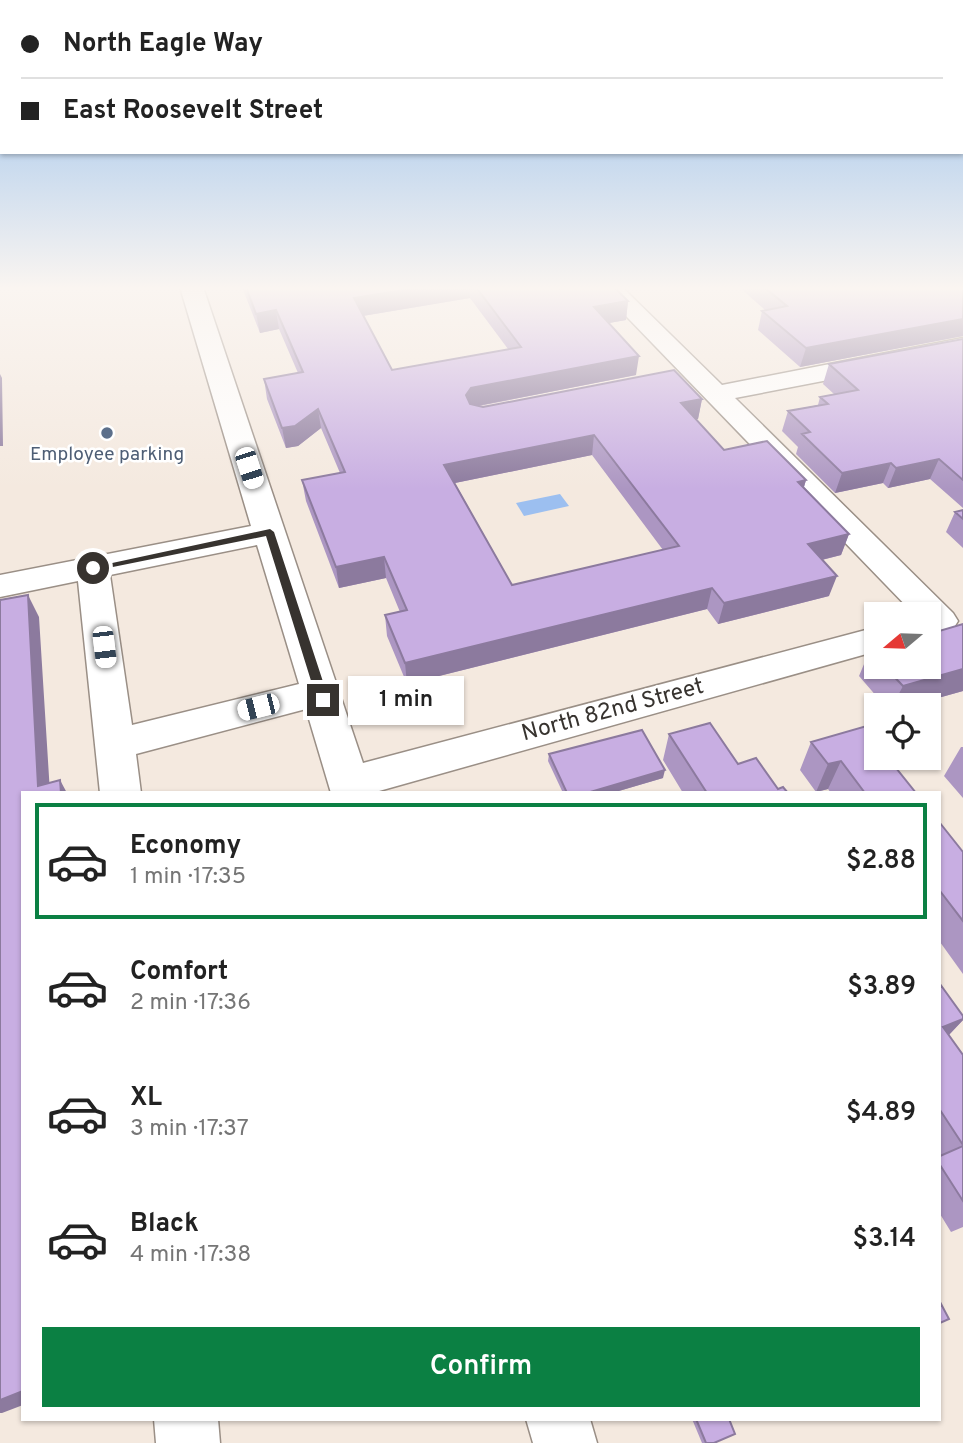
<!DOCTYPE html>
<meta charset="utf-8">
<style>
:root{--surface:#fff;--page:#f2f2f2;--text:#222;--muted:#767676;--line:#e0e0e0;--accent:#0b8043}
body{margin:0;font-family:Overpass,sans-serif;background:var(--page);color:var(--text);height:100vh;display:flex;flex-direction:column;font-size:26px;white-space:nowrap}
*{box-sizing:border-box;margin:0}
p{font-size:23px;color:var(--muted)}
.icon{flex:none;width:38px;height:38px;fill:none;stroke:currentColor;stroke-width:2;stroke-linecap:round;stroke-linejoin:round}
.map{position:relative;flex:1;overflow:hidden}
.panel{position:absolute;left:21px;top:791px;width:920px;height:630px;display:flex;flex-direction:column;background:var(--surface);border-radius:0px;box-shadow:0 2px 5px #0004}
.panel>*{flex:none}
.banner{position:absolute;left:0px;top:0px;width:964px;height:154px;box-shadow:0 2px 5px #0004;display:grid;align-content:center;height:154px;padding:0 21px;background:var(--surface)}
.needle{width:46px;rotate:251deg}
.tools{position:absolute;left:864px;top:602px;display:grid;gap:14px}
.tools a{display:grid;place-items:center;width:77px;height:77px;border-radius:0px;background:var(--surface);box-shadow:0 2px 5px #0004;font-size:35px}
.end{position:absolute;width:32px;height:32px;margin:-16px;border:9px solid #37332f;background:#fff;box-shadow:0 0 0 4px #fff}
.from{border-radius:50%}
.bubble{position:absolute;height:49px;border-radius:0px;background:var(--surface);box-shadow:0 2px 5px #0004;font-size:23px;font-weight:600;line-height:49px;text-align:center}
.car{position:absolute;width:21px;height:42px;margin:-21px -10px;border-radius:9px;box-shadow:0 0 5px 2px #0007;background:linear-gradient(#fff 24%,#345 0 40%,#fff 0 76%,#345 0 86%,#fff 0)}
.banner b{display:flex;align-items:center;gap:24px;height:66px;font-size:26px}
.banner b+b{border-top:2px solid var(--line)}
.banner i{width:18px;height:18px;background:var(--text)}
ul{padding:12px 0 0;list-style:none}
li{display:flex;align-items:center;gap:21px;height:116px;margin:0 14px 10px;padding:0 7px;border:4px solid transparent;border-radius:0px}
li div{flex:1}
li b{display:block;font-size:26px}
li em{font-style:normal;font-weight:600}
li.current{border-color:var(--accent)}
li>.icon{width:63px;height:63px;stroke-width:1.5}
.primary-button{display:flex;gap:14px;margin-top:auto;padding:14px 21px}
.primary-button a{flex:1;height:80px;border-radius:0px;background:var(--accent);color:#fff;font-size:28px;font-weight:600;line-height:80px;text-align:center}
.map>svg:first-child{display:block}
.water{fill:#9cbff0}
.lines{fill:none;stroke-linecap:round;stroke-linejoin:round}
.minor-casing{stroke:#9a8f86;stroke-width:3}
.minor{fill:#fff;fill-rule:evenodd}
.wall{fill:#ac96c2;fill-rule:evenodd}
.shaded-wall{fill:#8c7a9e}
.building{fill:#c8aee2;stroke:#8c7a9e;stroke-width:2;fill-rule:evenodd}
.route{fill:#37332f}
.service-dot{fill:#5c6f8a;stroke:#fff;stroke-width:2.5}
.labels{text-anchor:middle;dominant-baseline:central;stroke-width:5;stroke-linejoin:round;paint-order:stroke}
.far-service-label{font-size:19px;fill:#4e5e75;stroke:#fff}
.street-label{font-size:23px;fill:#37332f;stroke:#fff}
</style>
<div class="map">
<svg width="963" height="1443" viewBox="0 0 963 1443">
<rect width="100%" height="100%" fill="#f4e9df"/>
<path class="water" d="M560 494 569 506 524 516 516 503Z"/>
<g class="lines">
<g class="minor-casing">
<path id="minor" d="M180 287H203L363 763 877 627V651L372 793H331L306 709 136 754 141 793H100L78 581 0 597V575L251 526ZM257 545 299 684 132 725 110 575Z
M598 287H622L722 385 963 338V354L735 398 953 613 958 621 953 629 941 633 929 630V614H914Z
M154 1419H218L220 1443H156Z
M526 1419H590L597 1443H533Z"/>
</g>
<use href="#minor" class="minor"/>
</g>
<path class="wall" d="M242 287H557L559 289 628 301 626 320 609 323 636 375 479 406 702 399 698 419H696L724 450 806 480 804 487 849 534 841 555 822 560 829 596 718 624 707 609 407 684 387 636 385 615 400 612 386 578 339 588 306 501 302 480 340 473 321 428 298 446 286 448 267 399 264 379 298 373 279 329 260 333ZM470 298 508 349 392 370 363 316ZM592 455 663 550 512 585 455 483Z
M739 287H963V336L800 367 758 330 762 311 765 310Z
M963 339V508L930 479 888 488 883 483 835 493 796 454 798 447 782 431 788 411 818 405 820 397 834 394 823 384 829 364Z
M963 510V548L946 532 955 512Z
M877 648V667H929L963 691 913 705H884L859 676 870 650Z
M669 734 738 764 778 789 788 793H683L663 760Z
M811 742 877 758H902L896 768 916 793H831L828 789 816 792 800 770Z
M961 747H963V798L944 776Z
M549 754 663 778 612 793H563L548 761Z
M940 823 963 852V974L940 942Z
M940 984 963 1016V1020L949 1035 963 1055V1227L951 1232 940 1214Z
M692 1419H729L714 1443H702Z"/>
<path class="shaded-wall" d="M422 287H470V298L356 317 354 298Z
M628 301 626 320 592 326 594 307Z
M276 310 279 329 260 333 256 314Z
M963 319V336L800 367 806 348Z
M639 356 636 375 472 407 466 395 471 388Z
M0 374 2 378 3 446H0Z
M702 399 698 419 678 423 681 403Z
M318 409 321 428 298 446 286 448 282 428Z
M594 435 592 455 445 485 444 465Z
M939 459 930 479 888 488 896 468Z
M891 463 883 483 835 493 842 473Z
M806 480 800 500 798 482Z
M849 534 841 555 801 565 808 544Z
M384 557 386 578 339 588 336 567Z
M837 576 829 596 718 624 724 603Z
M712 588 707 609 407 684 405 663Z
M28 595 39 617 50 793 38 786Z
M963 669V691L913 705H893L903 686Z
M887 758H902L889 780Z
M841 761 828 789 816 792 828 764Z
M665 770 663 778 612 793H587Z
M60 780 67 793H61Z
M963 1019V1020L945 1039 943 1027Z
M23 1391V1405L2 1413H0V1400Z"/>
<path class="building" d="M246 287H422L354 298 392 370 521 347 476 287H557L559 289 570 287H614L628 301 594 307 639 356 471 388 466 395 470 404 483 407 674 370 702 399 681 403 724 450 767 441 806 480 798 482 849 534 808 544 837 576 724 603 712 588 405 663 385 615 407 610 384 557 336 567 302 480 345 472 318 409 295 426 282 428 264 379 303 372 276 310 256 314ZM594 435 679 546 512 585 444 465Z
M764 287H963V319L806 348 762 311 787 306Z
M963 339V480L939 459 896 468 891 463 842 473 802 434 810 432 788 411 828 404 820 397 858 390 829 364Z
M963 510V519L955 512Z
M28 595 38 786 60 780 61 793H23V1391L0 1400V600Z
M963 624V669L903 686 885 667H929V634Z
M877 648V657L870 650Z
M710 723 738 764 756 758 778 789 783 787 788 793H707L669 734Z
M877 723V758H888L916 793H865L841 761 828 764 811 742Z
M642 730 665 770 587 793H567L549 754Z
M940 823 963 852V921L940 891Z
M940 984 963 1016V1019L943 1027 963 1055V1145L940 1110Z
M963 1146V1201L940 1165V1156Z
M940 1302 949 1319 940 1323Z
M696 1419H729L735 1434 714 1443H706Z"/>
<linearGradient id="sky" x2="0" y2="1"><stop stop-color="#89b8eb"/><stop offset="0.59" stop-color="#faf5f1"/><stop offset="1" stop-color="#faf5f1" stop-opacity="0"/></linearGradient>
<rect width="963" height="489" fill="url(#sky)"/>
<path class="route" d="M270 529 274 532 329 700 327 703 323 704 317 700 266 536 93 571 89 568Z"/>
<circle class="service-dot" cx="107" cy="433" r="7"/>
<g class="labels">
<g class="far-service-label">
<text x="107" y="455">Employee parking</text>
</g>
<g class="street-label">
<text transform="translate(613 711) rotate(-15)">North 82nd Street</text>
</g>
</g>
</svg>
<div class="tools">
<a><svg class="needle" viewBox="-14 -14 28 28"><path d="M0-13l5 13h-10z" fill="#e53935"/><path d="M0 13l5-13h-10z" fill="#767676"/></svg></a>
<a><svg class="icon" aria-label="locate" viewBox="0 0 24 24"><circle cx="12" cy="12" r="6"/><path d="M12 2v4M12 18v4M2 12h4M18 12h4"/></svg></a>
</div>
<i class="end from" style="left:93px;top:568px"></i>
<i class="end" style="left:323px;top:700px"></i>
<div class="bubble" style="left:348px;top:676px;width:116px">1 min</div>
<i class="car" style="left:249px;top:468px;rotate:162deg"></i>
<i class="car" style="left:104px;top:647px;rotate:173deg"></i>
<i class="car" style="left:258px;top:707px;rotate:256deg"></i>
<div class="banner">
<b><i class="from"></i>North Eagle Way</b>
<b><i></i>East Roosevelt Street</b>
</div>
<section class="panel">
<ul>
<li class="current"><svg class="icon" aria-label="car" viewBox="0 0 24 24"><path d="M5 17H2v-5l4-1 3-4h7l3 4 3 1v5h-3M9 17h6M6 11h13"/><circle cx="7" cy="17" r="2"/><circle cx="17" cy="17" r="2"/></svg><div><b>Economy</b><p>1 min · 17:35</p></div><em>$2.88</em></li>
<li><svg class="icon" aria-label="car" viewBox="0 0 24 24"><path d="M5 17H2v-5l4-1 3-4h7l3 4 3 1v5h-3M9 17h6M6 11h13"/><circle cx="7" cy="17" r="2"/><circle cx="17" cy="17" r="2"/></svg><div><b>Comfort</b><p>2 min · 17:36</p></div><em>$3.89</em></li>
<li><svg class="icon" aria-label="car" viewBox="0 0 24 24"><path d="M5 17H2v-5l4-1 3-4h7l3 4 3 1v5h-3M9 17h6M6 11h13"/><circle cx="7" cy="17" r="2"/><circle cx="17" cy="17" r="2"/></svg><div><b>XL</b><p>3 min · 17:37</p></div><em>$4.89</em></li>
<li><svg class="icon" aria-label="car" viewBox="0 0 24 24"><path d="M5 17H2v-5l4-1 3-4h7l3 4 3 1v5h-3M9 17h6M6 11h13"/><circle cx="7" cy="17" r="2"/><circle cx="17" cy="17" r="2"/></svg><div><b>Black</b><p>4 min · 17:38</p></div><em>$3.14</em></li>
</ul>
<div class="primary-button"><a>Confirm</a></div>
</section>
</div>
